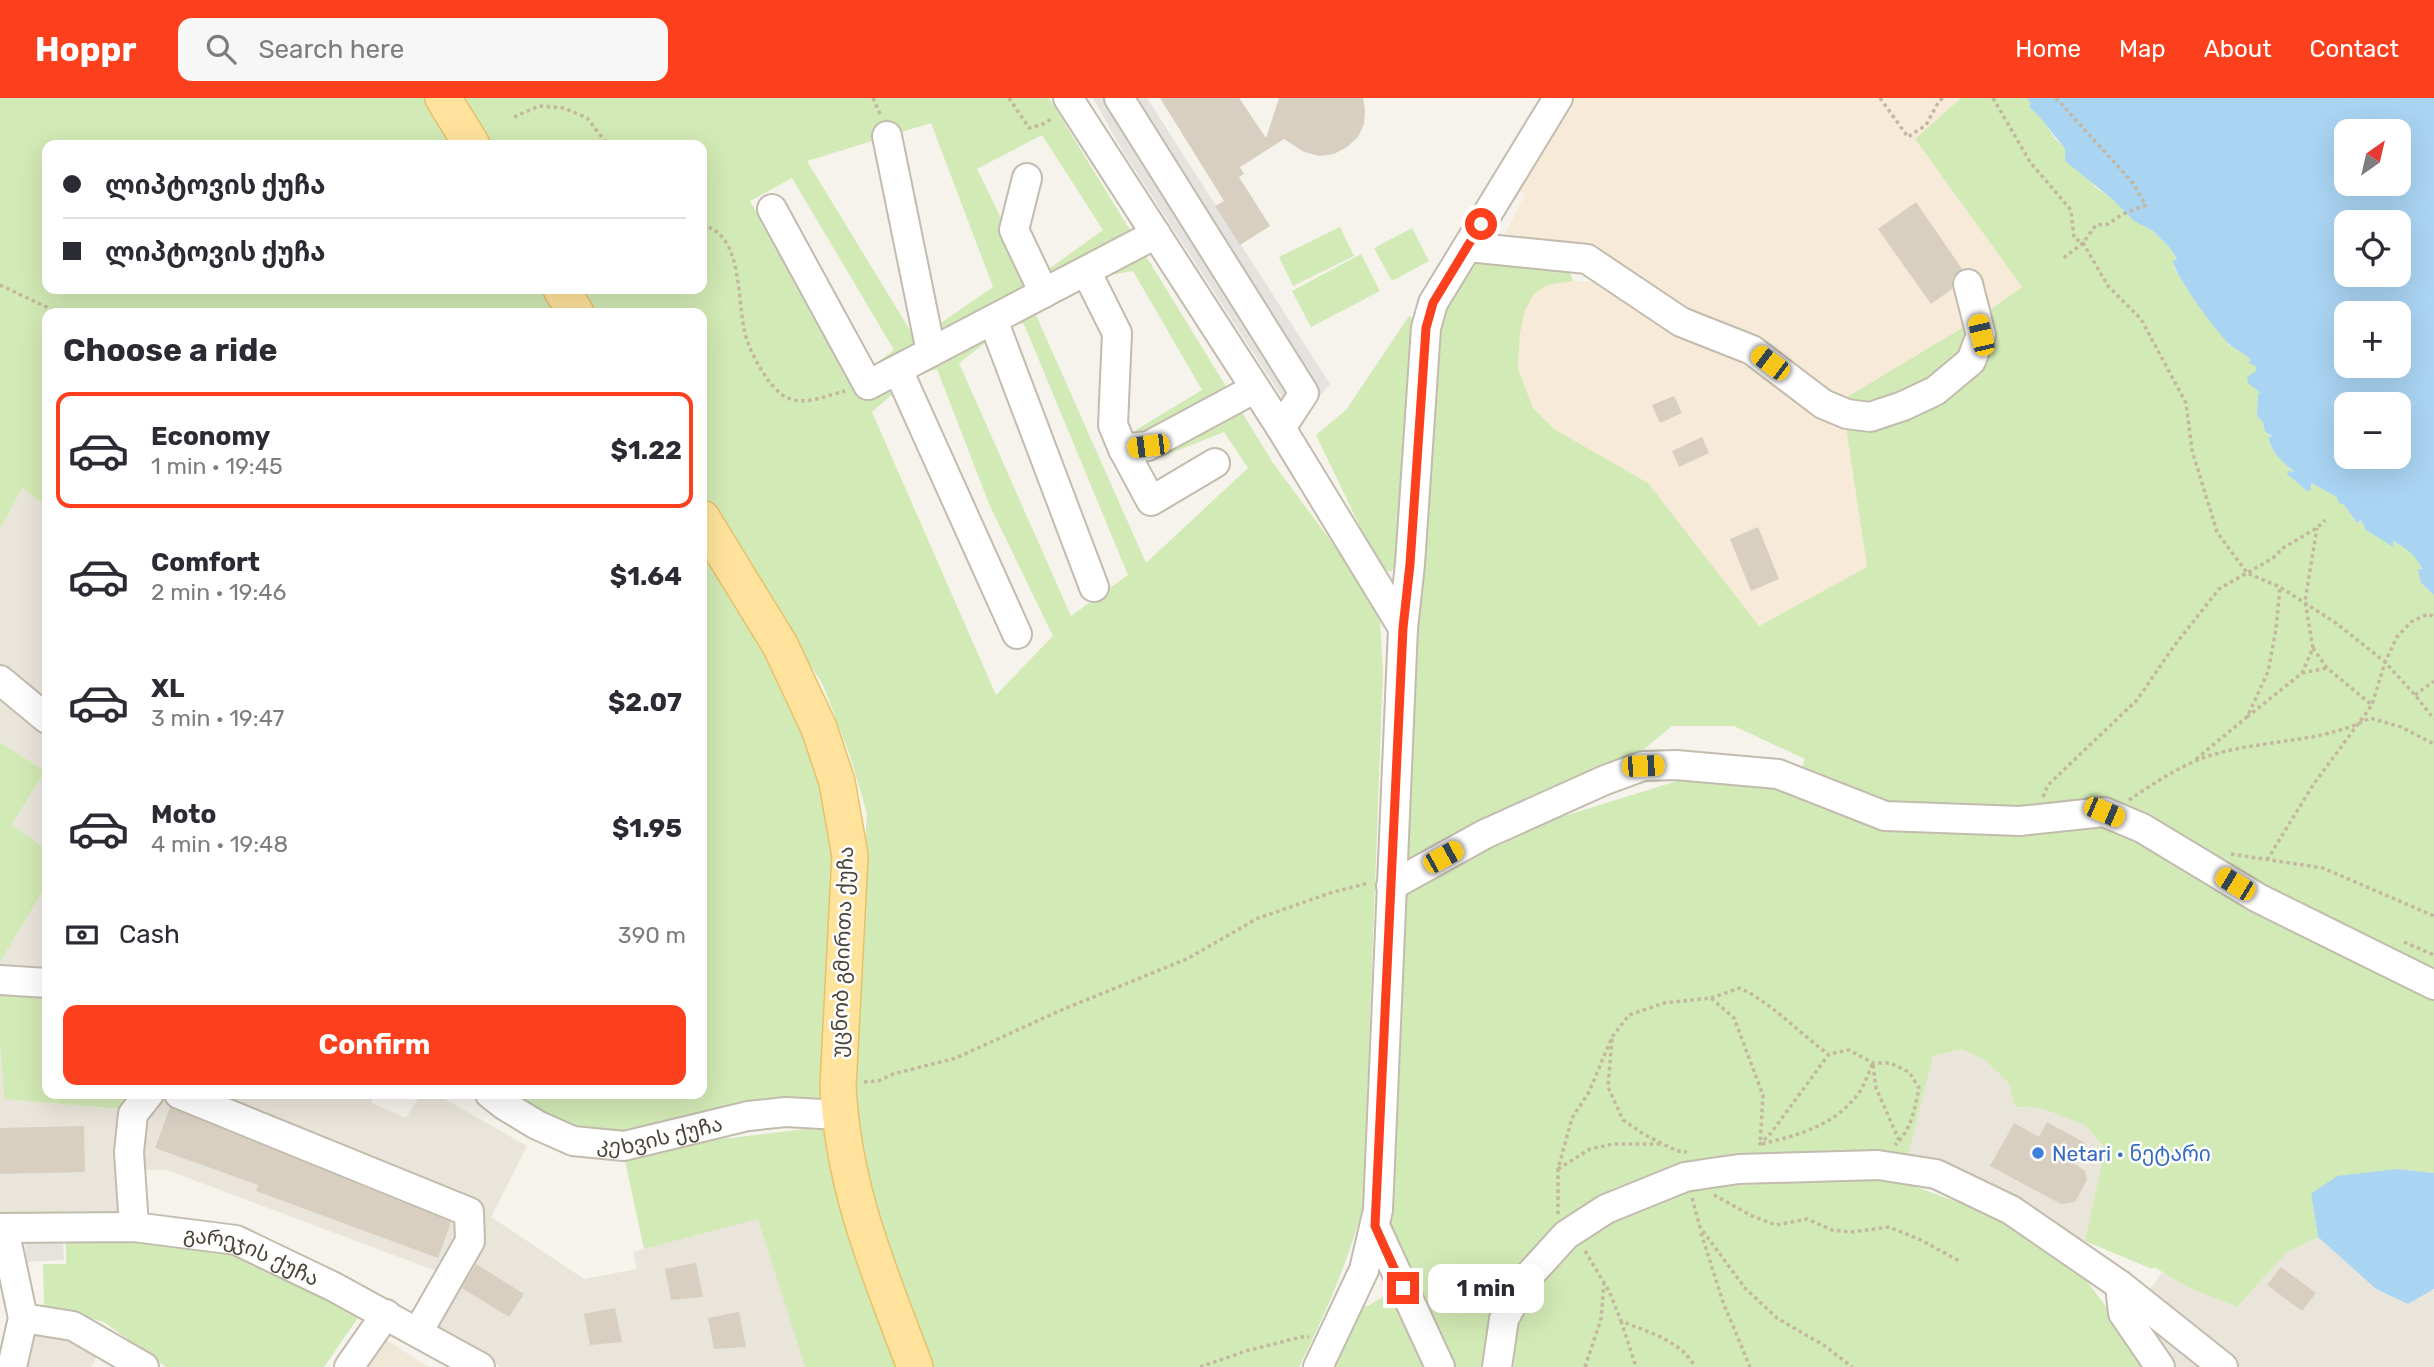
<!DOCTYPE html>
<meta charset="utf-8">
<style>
:root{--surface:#fff;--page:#f7f7f7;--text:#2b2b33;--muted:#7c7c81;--line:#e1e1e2;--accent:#fc3f1d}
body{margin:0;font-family:Rubik,"Noto Sans Georgian",sans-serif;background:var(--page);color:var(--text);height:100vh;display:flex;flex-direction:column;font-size:26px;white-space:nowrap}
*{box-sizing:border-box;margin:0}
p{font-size:23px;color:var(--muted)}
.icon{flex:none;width:38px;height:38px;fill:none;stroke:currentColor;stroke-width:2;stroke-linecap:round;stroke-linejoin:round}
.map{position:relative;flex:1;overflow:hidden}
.drawer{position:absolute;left:42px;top:210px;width:665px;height:791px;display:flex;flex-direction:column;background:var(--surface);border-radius:14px;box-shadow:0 7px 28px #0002}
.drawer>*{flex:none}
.hud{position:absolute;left:42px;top:42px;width:665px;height:154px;border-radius:14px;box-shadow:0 7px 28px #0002;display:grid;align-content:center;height:154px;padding:0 21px;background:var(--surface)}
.needle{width:46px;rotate:34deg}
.fabs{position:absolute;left:2334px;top:21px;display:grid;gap:14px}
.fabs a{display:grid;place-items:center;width:77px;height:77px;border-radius:14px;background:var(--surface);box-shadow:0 7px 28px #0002;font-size:35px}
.end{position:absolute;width:32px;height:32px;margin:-16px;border:9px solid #fc3f1d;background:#fff;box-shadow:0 0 0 4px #fff}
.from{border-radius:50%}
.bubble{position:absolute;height:49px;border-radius:14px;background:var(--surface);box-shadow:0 7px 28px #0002;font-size:23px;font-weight:700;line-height:49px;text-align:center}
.car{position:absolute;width:21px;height:42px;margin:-21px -10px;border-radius:9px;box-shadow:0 0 5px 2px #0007;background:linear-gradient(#f5c518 24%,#345 0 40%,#f5c518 0 76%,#345 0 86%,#f5c518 0)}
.hud b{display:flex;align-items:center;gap:24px;height:66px;font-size:26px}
.hud b+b{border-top:2px solid var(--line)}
.hud i{width:18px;height:18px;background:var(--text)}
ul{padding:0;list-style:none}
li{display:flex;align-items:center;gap:21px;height:116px;margin:0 14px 10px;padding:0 7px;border:4px solid transparent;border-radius:14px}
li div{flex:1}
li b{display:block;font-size:26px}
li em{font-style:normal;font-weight:700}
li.on{border-color:var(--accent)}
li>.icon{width:63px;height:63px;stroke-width:1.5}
h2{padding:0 21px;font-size:32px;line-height:84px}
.pay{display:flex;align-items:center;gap:18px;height:77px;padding:0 21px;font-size:26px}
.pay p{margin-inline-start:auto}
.primary-button{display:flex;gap:14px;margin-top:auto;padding:14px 21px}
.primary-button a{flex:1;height:80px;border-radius:14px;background:var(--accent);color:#fff;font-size:28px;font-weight:700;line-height:80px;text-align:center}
header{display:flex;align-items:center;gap:42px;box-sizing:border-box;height:98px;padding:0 35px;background:var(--accent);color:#fff}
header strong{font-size:33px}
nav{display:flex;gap:38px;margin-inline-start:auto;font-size:24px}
.search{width:490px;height:63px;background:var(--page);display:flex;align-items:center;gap:18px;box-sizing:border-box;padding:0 24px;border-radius:14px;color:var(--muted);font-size:26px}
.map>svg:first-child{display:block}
.residential{fill:#eae5da}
.commercial{fill:#f7ead8}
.industrial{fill:#e6e2dd}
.education{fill:#efe8d6}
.green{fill:#d2eab5;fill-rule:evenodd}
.parking{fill:#e5e3e0}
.water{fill:#a9d4f2;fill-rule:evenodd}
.building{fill:#d8cfc1}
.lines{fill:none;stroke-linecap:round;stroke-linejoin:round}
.minor-casing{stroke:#c2bbae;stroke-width:32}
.major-casing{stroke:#e6c16a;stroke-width:38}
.path{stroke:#c4b79f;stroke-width:3.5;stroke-dasharray:3.5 3.5;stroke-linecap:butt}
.minor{stroke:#fff;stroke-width:28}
.major{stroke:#ffe39c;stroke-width:35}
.route{stroke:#fc3f1d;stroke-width:9}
.shop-dot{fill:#3f7fe0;stroke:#fff;stroke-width:2.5}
.labels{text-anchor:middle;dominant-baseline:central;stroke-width:5;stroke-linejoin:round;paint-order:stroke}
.street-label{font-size:21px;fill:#4b4439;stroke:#fff}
.shop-label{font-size:21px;fill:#366cbe;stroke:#fff;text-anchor:start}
</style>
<header>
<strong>Hoppr</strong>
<div class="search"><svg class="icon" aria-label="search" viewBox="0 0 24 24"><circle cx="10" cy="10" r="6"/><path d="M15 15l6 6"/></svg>Search here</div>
<nav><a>Home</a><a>Map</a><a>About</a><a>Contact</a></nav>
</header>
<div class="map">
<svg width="2434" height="1269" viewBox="0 0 2434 1269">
<rect width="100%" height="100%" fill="#f6f3ec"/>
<path class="residential" d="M22 389 47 408V612L0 572V431Z
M0 594 47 631V752L12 728 45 673 0 644Z
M47 786V875L0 874V864Z
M0 943 4 1001 120 1011 122 996H375L371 1005 406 1020 421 996H436L527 1048 491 1119 584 1181 637 1171 633 1154 759 1120 805 1269H500L438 1228 411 1215 436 1173 167 1072H117L126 1119 0 1117Z
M1964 951 1986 963 2010 985 2015 1009 2040 1010 2085 1027 2105 1052 2085 1143 1999 1097 1908 1058 1933 958Z
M2318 1139 2376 1191 2408 1206 2434 1191V1269H2174L2134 1214 2162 1174 2187 1189 2237 1209 2286 1155Z
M33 1230 67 1234 100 1253 91 1269H20Z"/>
<path class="commercial" d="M1569 0H1961L1915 42 2022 189 1977 221 1842 302 1867 469 1758 528 1648 385 1553 331 1533 310 1518 271 1520 235 1525 212 1534 196 1547 187 1559 184 1638 183 1503 141 1525 96 1511 88Z"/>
<path class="industrial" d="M63 1143 64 1162 26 1164 25 1144Z"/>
<path class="education" d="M383 1240 429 1269H364Z"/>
<path class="green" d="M0 0H424L454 47H47V191H545L561 215H47V408L22 390 0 431Z
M456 0H1049L1273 365 1360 482 1380 522 1383 574 1363 1108C1348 1165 1325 1216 1299 1269H933L888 1152 866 1083 850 989 867 715 850 658 823 587 702 397V215H589L574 191H702V47H486ZM931 25 993 189 916 242 807 63ZM1042 37 1103 132 1032 183 977 71ZM792 80 894 252 852 283 750 103ZM1133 173 1202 292 1136 332 1154 362 1224 334 1248 370 1146 465 1036 217 1110 177ZM1010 226H1024L1128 477 1071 518 959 265ZM937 271 989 406 1053 538 996 597 872 314 912 279Z
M1961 0H2026L2031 5 2029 9 2041 19 2055 41 2066 50 2095 89 2111 100 2134 122 2153 133 2169 149 2177 162 2173 168 2187 191 2229 247 2249 259 2257 269 2263 297 2258 296 2257 318 2263 324 2265 334 2272 339 2268 341C2273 357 2284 364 2296 375L2287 376 2307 393 2310 385 2338 399 2357 425 2361 422 2366 432 2392 448V443C2412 453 2425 461 2421 485L2434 497V1075L2397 1071 2311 1096 2318 1139 2286 1155 2237 1209 2187 1189 2154 1169 2152 1171 2085 1143 2105 1051 2085 1027 2040 1010 2015 1009 2009 985 1986 963 1963 951 1933 958 1908 1058 1706 1065 1617 1089 1557 1129 1487 1269H1454L1416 1192 1387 1124 1398 799 1506 736 1690 679 1792 692 1805 661 1734 628H1672L1632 661 1410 767 1403 761 1433 229 1474 160 1567 168 1573 183 1547 187 1534 196 1525 212 1520 235 1518 271 1533 310 1554 331 1648 385 1759 528 1867 469 1842 302 1977 221 2022 189 1915 41Z
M1340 129 1354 158 1293 188 1279 159Z
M1412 130 1429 163 1392 183 1374 150Z
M1361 156 1380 193 1311 229 1292 193Z
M1409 218 1415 222 1402 462 1391 474 1379 468 1316 337 1346 312Z
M702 439 746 508 816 661 836 754 825 1009 646 1037 579 1036 504 996H702Z
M0 644 45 673 12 727 47 752V786L0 864Z
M0 886 47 888V996H122L121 1011 4 1001 0 943Z
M823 1029 905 1269H805L758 1121 644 1151 623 1053Z
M1895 1081 1989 1116 2082 1177 2152 1269H1514L1517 1217 1534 1187 1589 1134 1648 1104 1709 1088Z
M188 1141 234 1148 364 1211 324 1269H166L104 1224 44 1208 43 1166H66V1144Z
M1382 1199 1392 1200 1425 1269H1329L1361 1207 1368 1208Z"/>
<path class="parking" d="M1093 0H1147L1330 286 1298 324 1122 52Z"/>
<path class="water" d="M2026 0H2434V497L2421 485 2418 471H2422C2416 457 2406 450 2393 443V449L2366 432 2361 422 2357 425 2344 407 2339 405 2337 399 2311 385V392L2307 393 2287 376 2288 373 2295 374C2283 364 2273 357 2268 340L2272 338 2265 334 2263 324 2257 318 2258 295H2261L2248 285 2247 279 2256 273 2257 269 2248 264 2251 262C2245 255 2235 252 2229 246 2217 234 2174 177 2173 163L2177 161 2169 149 2153 133 2134 123 2111 100 2065 63V50C2052 37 2044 21 2029 9L2031 5ZM2347 33H2399V86H2347ZM2347 124H2399V177H2347ZM2347 215H2399V268H2347ZM2347 306H2399V359H2347Z
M2397 1071 2434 1075V1191L2408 1206 2376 1191 2318 1139 2311 1096 2337 1078Z"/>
<path class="building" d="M1160 0H1239L1266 40 1279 0H1363L1365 11 1364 26 1358 39 1347 49 1334 56 1319 58 1304 54 1284 41 1240 69 1244 76 1239 79 1270 128 1240 147 1215 108 1224 103Z
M1916 104 1962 171 1956 175 1952 181V191L1931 206 1878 131Z
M1674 298 1682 315 1660 325 1652 307Z
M1702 339 1709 355 1679 369 1672 353Z
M1758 429 1779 481 1751 493 1730 441Z
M170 1009 451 1124 438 1160 256 1093 258 1087 155 1050Z
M2047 1024 2085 1045 2074 1065 2085 1073 2087 1082 2075 1104 2061 1106 1990 1068 2014 1025 2039 1039Z
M84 1028 85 1074 0 1076V1030Z
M696 1165 703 1199 671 1202 665 1171Z
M476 1166 524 1196 509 1219 462 1190Z
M2281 1169 2316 1195 2302 1213 2267 1187Z
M615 1210 622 1244 590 1247 584 1216Z
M739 1214 746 1249 714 1251 708 1220Z"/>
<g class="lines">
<g class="minor-casing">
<g id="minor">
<path d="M1068 0 1281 330 1403 530"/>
<path d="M1119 0 1304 295 1281 330"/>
<path d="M887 38 931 254"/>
<path d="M1027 80 1014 132 1044 195"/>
<path d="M772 111 868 287 1156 136"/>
<path d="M1468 149 1587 161 1681 224 1752 252 1823 306 1847 316 1870 319 1903 308 1935 293 1971 263 1981 237 1968 186"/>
<path d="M1086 173 1117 235 1113 327 1123 351 1151 403 1215 365"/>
<path d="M993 222 1094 489"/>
<path d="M898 272 1017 536"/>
<path d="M1123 351 1148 348 1254 291"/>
<path d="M0 582 47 621"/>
<path d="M1391 788 1485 736 1605 682 1643 668 1676 667 1778 676 1885 718 2020 723 2104 714 2142 730 2258 800 2434 887"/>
<path d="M0 882 47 885"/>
<path d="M179 996 469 1114 470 1143 418 1234"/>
<path id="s1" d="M490 996 504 1007 537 1027 573 1043 624 1048 748 1018 786 1014 839 1017"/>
<path d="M1375 1128 1440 1269"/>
<path d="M134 1129 129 1054 133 1016 149 996"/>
<path id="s2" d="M0 1130 134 1129 236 1142 334 1189 480 1269"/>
<path d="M4 1131 23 1220 12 1269"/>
<path d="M2120 1187 2123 1215 2160 1269"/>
<path d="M23 1220 73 1228 144 1269"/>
<path d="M349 1269 386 1216"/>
<path d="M1318 1269 1364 1172 1378 1112 1403 530 1410 466 1426 230 1433 205 1558 0"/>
<path d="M1497 1269 1504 1221 1525 1182 1566 1137 1606 1111 1685 1079 1711 1075 1739 1071 1878 1067 1936 1076 2011 1112 2120 1187 2223 1269"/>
</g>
</g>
<g class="major-casing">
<path id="major" d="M443 0 472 47
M561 191 576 215
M702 420 780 547 819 630 837 684 850 758 838 988C843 1091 879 1173 915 1269"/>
</g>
<path class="path" d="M873 0 880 16
M1009 0 1029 30 1041 27 1053 20
M1880 0 1908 39 1926 27 1939 3 1943 0
M1993 0 2030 64 2071 112 2074 140 2083 145 2108 188 2141 221 2186 305 2192 352 2217 434 2247 475 2280 489 2336 525 2385 564 2415 597 2434 621
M2056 0 2132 84 2146 107 2123 116 2108 126 2096 127 2083 145 2061 162
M514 19 539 8 564 10 587 20 608 47
M702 127C745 136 736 206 746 239 751 255 759 269 768 282 773 288 780 297 788 300 804 308 829 297 845 293
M0 187 59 215
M2313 550 2327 570 2372 607
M2302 575 2327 570
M2415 597 2434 583
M2247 619 2302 575 2313 550 2305 503 2317 430
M2196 661 2247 619 2268 574 2276 531 2280 489
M2043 699 2048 687 2137 602 2174 548 2219 491 2273 460 2283 450 2317 430 2325 422
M2129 702C2157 683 2187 663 2219 655 2270 641 2322 645 2370 620L2401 629 2434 646
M2231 756 2323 770 2434 818
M2267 762 2313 687 2372 607 2385 564 2397 539 2411 524 2428 516 2434 519
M2404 844 2434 857
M1711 900 1740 890C1773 906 1798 934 1828 956
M1612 941 1608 989 1623 1022 1645 1037 1677 1053 1687 1054
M1873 967 1876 990 1899 1042
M864 984 878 983 893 976 956 960 1059 913 1189 860 1256 821 1333 794 1369 785
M1762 1046C1798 1037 1834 1028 1858 996 1865 987 1868 975 1873 965
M1759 1047 1771 1035 1829 956 1849 952 1873 965H1890L1909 974 1919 990C1915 1010 1911 1033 1895 1047
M1558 1071 1590 1051 1613 1046H1662
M1714 1097 1752 1118 1776 1127 1807 1121 1832 1132 1851 1134 1889 1129 1921 1142 1961 1164
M1692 1100 1700 1129 1745 1190 1777 1220 1825 1248 1852 1269
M1558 1116V1071L1572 1020 1589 994 1612 939 1629 917 1664 905 1711 900 1734 920 1763 997 1760 1047
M1701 1135 1723 1204 1750 1269
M1585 1153 1609 1193 1621 1223C1647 1234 1681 1242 1695 1269
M1621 1223 1636 1269
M1200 1269 1246 1253 1301 1239H1309
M1585 1269 1601 1221 1604 1186"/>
<use href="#minor" class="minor"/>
<use href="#major" class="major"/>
</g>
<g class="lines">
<path class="route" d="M1403 1190 1375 1128 1403 530 1410 466 1426 230 1433 205 1481 126"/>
</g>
<circle class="shop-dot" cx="2038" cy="1055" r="7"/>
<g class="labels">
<g class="street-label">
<text transform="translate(842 854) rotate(-88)">უცნობ გმირთა ქუჩა</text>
<text stroke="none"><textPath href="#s1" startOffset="184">კეხვის ქუჩა</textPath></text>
<text stroke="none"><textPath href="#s2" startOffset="256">გარეჯის ქუჩა</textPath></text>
</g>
<g class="shop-label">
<text x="2052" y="1055">Netari • ნეტარი</text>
</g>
</g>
</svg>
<div class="fabs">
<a><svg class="needle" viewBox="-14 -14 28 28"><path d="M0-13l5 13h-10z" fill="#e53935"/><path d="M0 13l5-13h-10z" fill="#7c7c81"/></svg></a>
<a><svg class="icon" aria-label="locate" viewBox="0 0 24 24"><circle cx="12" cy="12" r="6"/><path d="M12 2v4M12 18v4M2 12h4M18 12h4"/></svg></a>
<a>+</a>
<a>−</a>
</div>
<i class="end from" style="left:1481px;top:126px"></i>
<i class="end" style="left:1403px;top:1190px"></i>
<div class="bubble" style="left:1428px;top:1166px;width:116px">1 min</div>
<i class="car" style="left:1981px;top:237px;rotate:347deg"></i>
<i class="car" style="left:1770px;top:265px;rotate:307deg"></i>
<i class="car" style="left:1148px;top:348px;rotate:263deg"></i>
<i class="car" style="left:1643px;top:668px;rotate:88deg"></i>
<i class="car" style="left:2104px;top:714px;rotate:113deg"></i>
<i class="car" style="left:1443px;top:759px;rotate:61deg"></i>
<i class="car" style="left:2235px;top:786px;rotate:301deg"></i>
<div class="hud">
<b><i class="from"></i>ლიპტოვის ქუჩა</b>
<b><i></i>ლიპტოვის ქუჩა</b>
</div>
<section class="drawer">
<h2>Choose a ride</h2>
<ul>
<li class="on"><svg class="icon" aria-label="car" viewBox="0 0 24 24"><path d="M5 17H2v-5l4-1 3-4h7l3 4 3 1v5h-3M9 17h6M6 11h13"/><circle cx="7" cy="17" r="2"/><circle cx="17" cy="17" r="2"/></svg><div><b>Economy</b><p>1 min · 19:45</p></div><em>$1.22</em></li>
<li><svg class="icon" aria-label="car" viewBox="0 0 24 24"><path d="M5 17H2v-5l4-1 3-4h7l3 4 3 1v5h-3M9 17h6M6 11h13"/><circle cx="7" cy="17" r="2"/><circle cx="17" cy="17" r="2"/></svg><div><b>Comfort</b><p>2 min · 19:46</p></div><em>$1.64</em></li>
<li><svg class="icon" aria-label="car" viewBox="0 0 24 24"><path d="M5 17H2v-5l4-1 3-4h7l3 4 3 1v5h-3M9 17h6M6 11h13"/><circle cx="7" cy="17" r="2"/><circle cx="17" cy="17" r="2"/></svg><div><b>XL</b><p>3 min · 19:47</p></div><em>$2.07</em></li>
<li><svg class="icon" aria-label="car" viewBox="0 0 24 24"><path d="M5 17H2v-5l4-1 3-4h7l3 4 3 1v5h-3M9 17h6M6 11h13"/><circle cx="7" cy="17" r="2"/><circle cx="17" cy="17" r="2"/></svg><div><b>Moto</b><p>4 min · 19:48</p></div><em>$1.95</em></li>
</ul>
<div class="pay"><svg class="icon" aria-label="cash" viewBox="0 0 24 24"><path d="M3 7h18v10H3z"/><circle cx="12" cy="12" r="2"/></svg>Cash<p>390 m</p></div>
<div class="primary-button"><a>Confirm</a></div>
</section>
</div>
